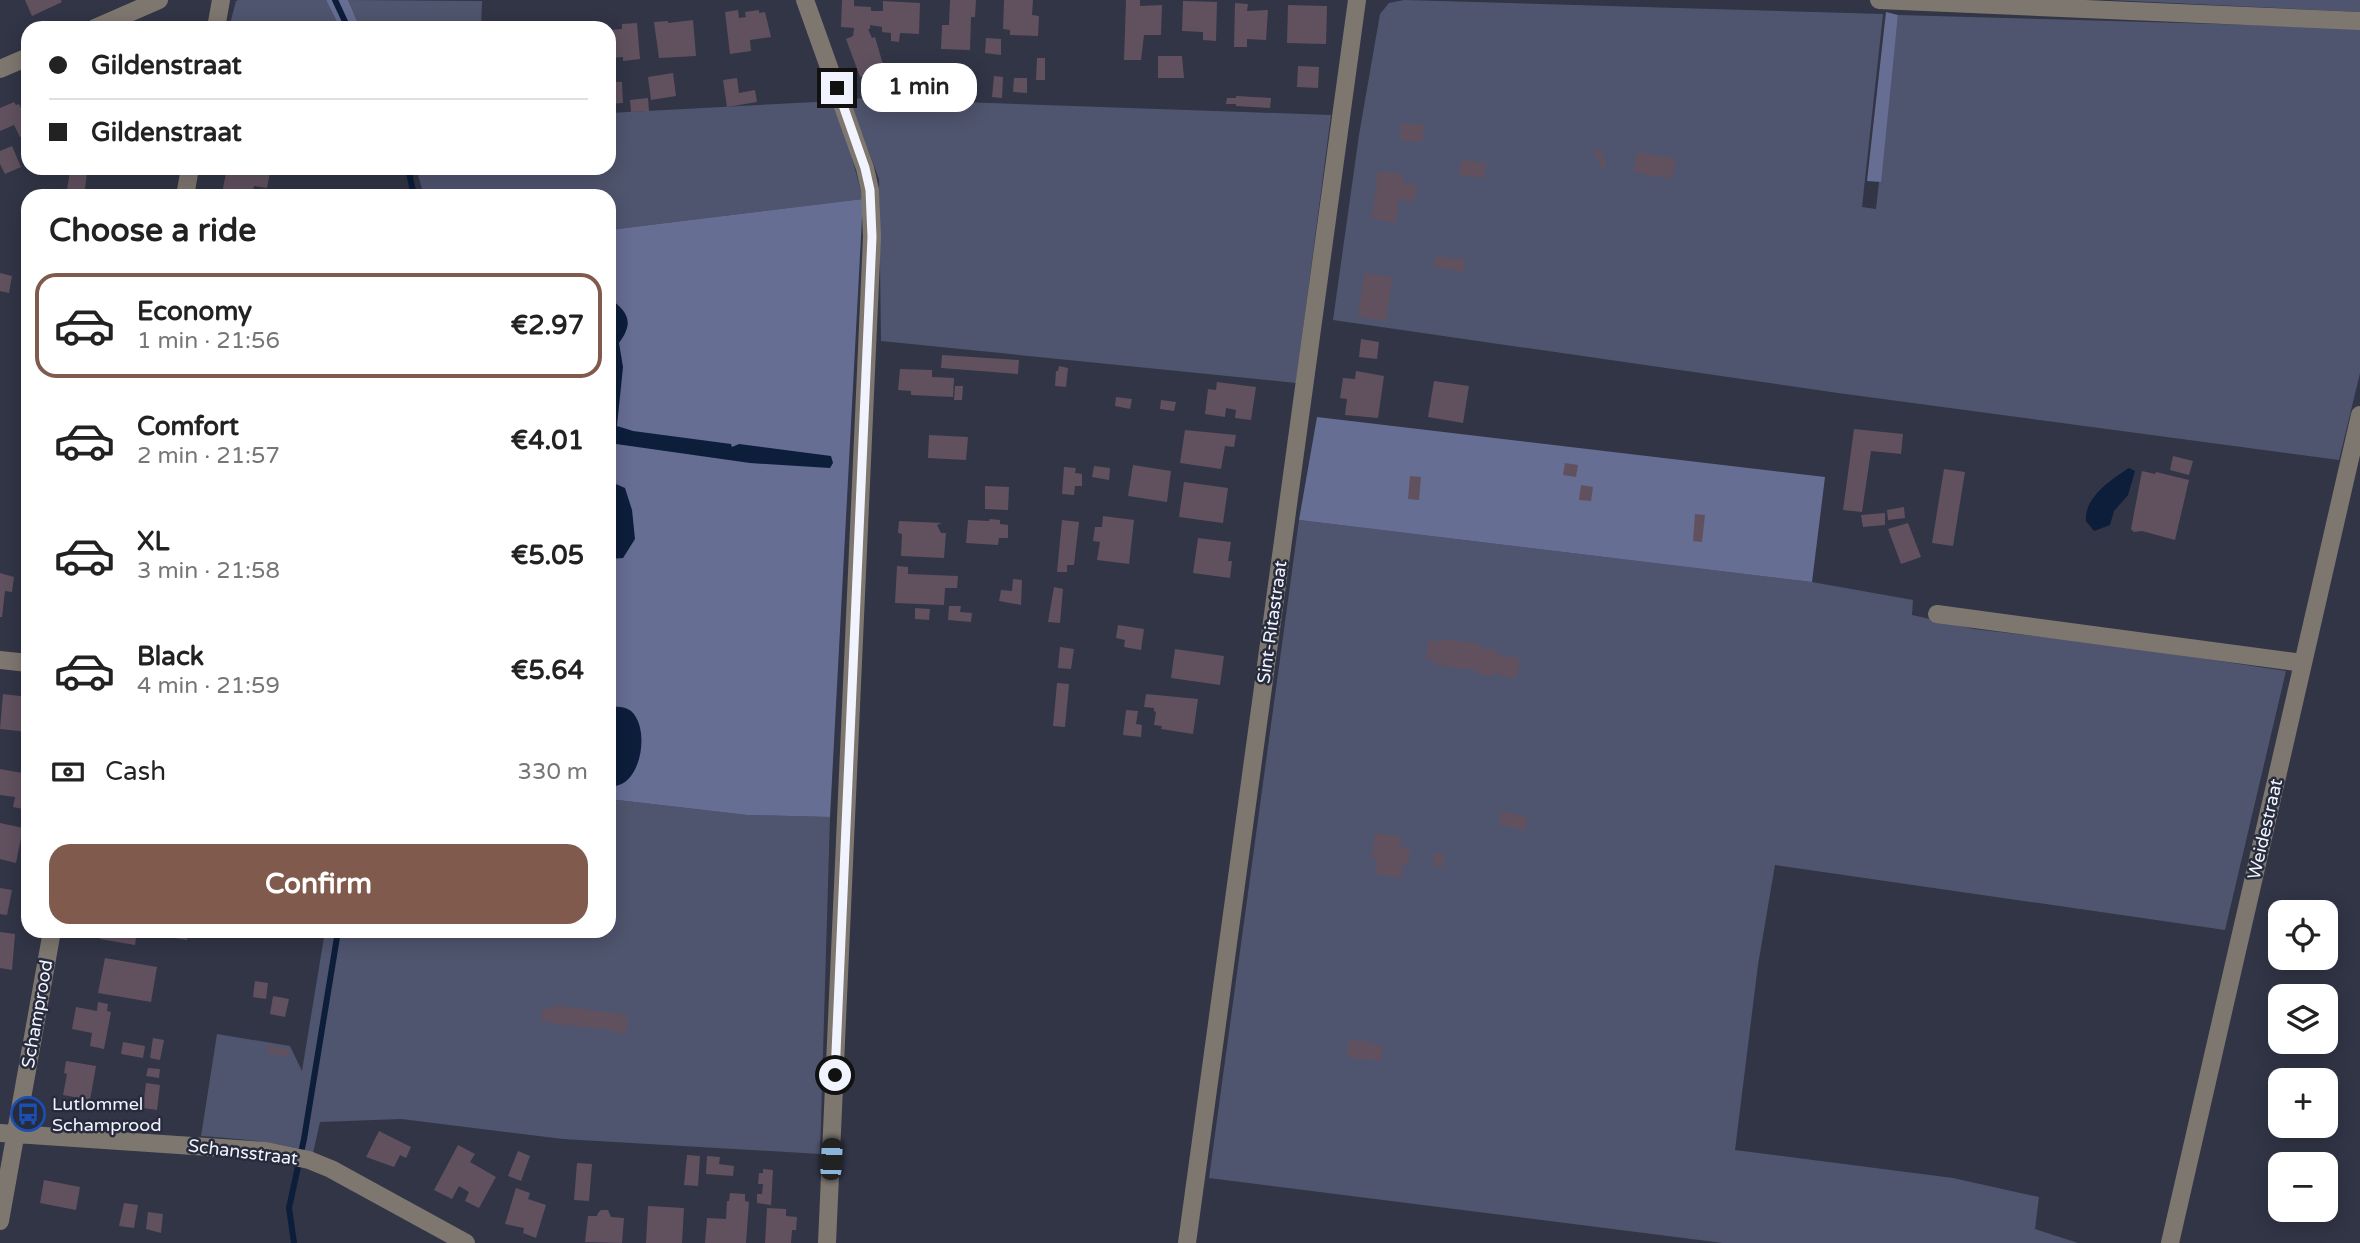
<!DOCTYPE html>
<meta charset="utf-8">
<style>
:root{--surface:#fff;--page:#f2f2f2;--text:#222;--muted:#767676;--line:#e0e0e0;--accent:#805b4d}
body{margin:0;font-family:"Varela Round",sans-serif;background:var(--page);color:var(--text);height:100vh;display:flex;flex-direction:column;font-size:26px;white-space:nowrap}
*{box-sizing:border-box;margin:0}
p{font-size:23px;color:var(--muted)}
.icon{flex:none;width:38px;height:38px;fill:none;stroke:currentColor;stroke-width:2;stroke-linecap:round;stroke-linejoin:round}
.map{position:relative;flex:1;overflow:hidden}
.drawer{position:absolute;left:21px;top:189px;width:595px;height:749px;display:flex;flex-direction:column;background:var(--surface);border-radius:21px;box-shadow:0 4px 18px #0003}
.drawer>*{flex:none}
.guide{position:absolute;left:21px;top:21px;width:595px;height:154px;border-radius:21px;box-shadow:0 4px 18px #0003;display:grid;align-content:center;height:154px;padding:0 28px;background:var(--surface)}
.buttons{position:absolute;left:2268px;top:900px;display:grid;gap:14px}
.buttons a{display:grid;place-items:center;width:70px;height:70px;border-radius:14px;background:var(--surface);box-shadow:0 4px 18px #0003;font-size:35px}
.end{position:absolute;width:32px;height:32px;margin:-16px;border:9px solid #f1f4ff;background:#111;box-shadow:0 0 0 4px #111}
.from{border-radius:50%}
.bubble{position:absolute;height:49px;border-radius:21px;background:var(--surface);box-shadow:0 4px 18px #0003;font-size:23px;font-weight:700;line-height:49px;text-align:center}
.car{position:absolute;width:21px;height:42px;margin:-21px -10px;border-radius:9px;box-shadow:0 0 5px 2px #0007;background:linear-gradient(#222 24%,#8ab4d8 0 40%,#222 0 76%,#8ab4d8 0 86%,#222 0)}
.guide b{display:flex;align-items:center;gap:24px;height:66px;font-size:26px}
.guide b+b{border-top:2px solid var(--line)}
.guide i{width:18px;height:18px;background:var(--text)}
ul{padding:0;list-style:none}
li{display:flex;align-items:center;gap:21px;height:105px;margin:0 14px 10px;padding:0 14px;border:4px solid transparent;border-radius:21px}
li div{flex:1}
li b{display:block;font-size:26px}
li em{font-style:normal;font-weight:700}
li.active{border-color:var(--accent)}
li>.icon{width:63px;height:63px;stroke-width:1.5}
h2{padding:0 28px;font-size:32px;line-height:84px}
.pay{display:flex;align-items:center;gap:18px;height:77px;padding:0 28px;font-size:26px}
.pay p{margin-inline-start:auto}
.cta{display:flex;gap:14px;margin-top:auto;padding:14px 28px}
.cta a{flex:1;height:80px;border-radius:21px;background:var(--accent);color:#fff;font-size:28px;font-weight:700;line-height:80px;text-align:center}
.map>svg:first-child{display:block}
.green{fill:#50556f}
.forest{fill:#676e94}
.water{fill:#0d1e3b}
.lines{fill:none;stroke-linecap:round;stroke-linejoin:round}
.stream{stroke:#0d1e3b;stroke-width:6}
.building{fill:#61515f}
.minor{stroke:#7e7770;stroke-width:18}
.route{stroke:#f1f4ff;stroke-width:9}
.labels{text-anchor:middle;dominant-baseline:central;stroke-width:5;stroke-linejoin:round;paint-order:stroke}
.street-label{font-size:18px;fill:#f1f4ff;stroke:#282b3b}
.poi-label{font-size:18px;fill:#f1f4ff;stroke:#282b3b;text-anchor:start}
</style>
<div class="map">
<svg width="2360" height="1243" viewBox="0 0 2360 1243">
<rect width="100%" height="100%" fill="#313546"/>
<path class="green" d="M239 0H326L340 28H229L236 1Z
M348 0 482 1 481 28H360Z
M1404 0 1883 14 1862 207 1876 209 1898 15 2360 28V373L2339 460 1838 393 1333 320 1359 135 1380 14 1389 3Z
M2109 0H2360V12Z
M849 98 1331 115 1296 383 881 341 879 179Z
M833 101 850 150 863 199 609 230V196H424L416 168H609V113Z
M1299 520 1812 582 1913 600 1912 615 1974 629 2126 647 2286 671 2225 930 1775 865 1758 965 1735 1150 1953 1178 2039 1197 2035 1229 2078 1243H1723L1209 1178Z
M609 799 747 815 830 817 820 1154 563 1139 401 1119 320 1122 313 1153C276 1141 239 1139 201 1136L217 1034 290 1046 302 1071 325 931H609Z"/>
<path class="forest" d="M326 0H348L360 28H340Z
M1886 12 1898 15 1881 182 1867 181Z
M863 199 830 817 747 815 609 799V230Z
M1317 417 1825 477 1812 582 1299 520Z"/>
<path class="water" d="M609 298C629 312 634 323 619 343L623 367 617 426 633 431 731 444 732 447 739 444 831 456 833 463 830 468 750 463 609 443Z
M2129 468 2135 471 2128 495 2114 511 2110 525 2094 531 2086 521C2084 497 2112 479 2129 468Z
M609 481 625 488 632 510 635 539 623 558 609 559Z
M609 706C616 707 625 706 631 711 648 726 643 769 625 782 621 785 614 786 609 788Z"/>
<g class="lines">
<path class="stream" d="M335 0 348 28
M408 168 414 196
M294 1243 289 1208 304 1139 338 931"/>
</g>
<path class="building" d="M25 0H61L62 2 32 16Z
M842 0H854V6L871 7V11H883V1L920 3 919 34 900 33 899 42 891 41V33L882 32V27L870 25V29H868L872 38 875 37 884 68 860 77 846 39 853 36 854 28 841 27Z
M950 0H976L975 17H971L970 50 941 49 942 25H949Z
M1004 0H1033L1032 15 1039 16 1038 36 1010 35V30L1003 29Z
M1126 0H1140V6L1162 5 1161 35H1144L1141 60H1124Z
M1183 1 1217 2 1216 41 1203 40V32L1182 31Z
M1235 3 1248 4 1247 11 1268 10 1266 40 1247 39V47H1234Z
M1288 5 1327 6 1326 44 1287 43Z
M738 10 739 18 746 17 745 12 759 10V13L765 12 771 37 750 40 751 51 730 54 725 12Z
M693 20 696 56 659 58 654 22 668 21V23Z
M637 23 640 59 623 61V57L609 58V30L622 29V24Z
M497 24 517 25 518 28H497Z
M986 38 1001 39V55L985 53Z
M1158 56H1182L1184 78H1158Z
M1037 58H1045V80H1036Z
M1298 66 1319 67 1318 88 1297 87Z
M673 73 676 96 651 100 648 77Z
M994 76 1003 77 1002 98 992 97Z
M737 78 739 93 755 90 757 102 727 107 723 80Z
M1014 78H1027V93L1013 92Z
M931 80 936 87 927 95 921 88Z
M609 82H622L623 103 609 104Z
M945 84 977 85V96L945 94Z
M1236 96 1271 98 1270 108 1236 106V104H1226L1227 98H1236Z
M648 98 649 111 631 112 630 100Z
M14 102 16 105 19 104 28 123V134L20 137 14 125 0 131V108Z
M1402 123 1424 125 1422 142 1400 140Z
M12 146 21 167 5 174 0 164V151Z
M1600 148 1607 166 1602 168 1594 151Z
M1637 152 1676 159 1672 179 1634 172Z
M1462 160 1486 163 1484 178 1459 175Z
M227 168H271L267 188 254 186 252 196 222 193Z
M70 171 87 174 84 196H66Z
M1378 171 1403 174 1402 182 1417 184 1414 202 1399 200 1396 223 1372 219Z
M115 191 138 195V196H114Z
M1436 256 1465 260 1464 272 1434 267Z
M0 273 12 276 9 293 0 291Z
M1364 273 1392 277 1386 321 1358 317Z
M1361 339 1379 342 1377 359 1359 357Z
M942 355 1019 360 1018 374 941 368Z
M1059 366 1068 368 1066 387 1055 386 1056 371H1058Z
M900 369 932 370V377L954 378 953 397 911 395V391L898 390Z
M1356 371 1384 376 1378 418 1345 415 1347 399 1340 398 1343 378 1355 379Z
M1434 381 1469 386 1463 423 1428 417Z
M1217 382 1256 387 1251 420 1235 418 1236 410 1226 408 1225 417 1205 414 1208 389 1216 390Z
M955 386H963L962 400H954Z
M1116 397 1132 399 1130 409 1115 406Z
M1161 400 1176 402 1174 411 1160 409Z
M1854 429 1903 434 1901 454 1871 451 1862 512 1843 510Z
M1185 430 1236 435 1234 447 1225 446 1221 469 1180 463Z
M929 435 968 437 966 460 928 458Z
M2173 456 2193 461 2189 475 2170 470Z
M1565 463 1578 465 1576 477 1563 475Z
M1133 465 1171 471 1167 502 1128 496Z
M1094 466 1110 468 1109 480 1092 477Z
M1064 467 1076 468 1075 473 1082 474V486H1075L1074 495 1062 494Z
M1944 469 1965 472 1953 546 1932 543Z
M2142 471 2155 474 2156 472 2189 480 2175 540 2142 531 2134 532 2131 529Z
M1410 476 1421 477 1419 500 1408 499Z
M1184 482 1228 488 1223 523 1179 517Z
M1581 485 1593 487 1591 501 1579 500Z
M985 486 1009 487 1008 510 985 509Z
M1904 507 1905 518 1888 520 1887 510Z
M1885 513V525L1863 527 1861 515Z
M1695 514 1705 515 1702 542 1693 541Z
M1103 516 1134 520 1129 564 1097 560 1100 542 1093 541 1095 527H1102Z
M990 519 1000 520V524L1008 525V538H999L998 545 966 543 968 520 989 521Z
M1062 520 1079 522 1074 565H1067V572H1057Z
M899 521 942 523 937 525 941 533H946L944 558 901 556 902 534 898 533Z
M1908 523 1921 557 1901 564 1888 529Z
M1198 538 1231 542 1228 561H1232L1230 578 1193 573Z
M897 566 908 567V574L958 576 957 588H945L944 605 895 603Z
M0 573 14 577 12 592 5 591 2 617H0Z
M1013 579 1022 580 1021 605 999 601 1001 590 1012 591Z
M1054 587 1063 589 1060 623 1048 622Z
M27 590H28V623L21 622Z
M949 606H961L960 612 972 613 971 622 948 620Z
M915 608 930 609 929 620 915 619Z
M1118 625 1144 629 1141 650 1124 647 1125 640 1116 638Z
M1440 639 1480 644 1479 648 1497 650V655L1520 658 1517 678 1501 676V673H1496L1493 676 1476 674V670L1435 665 1436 661 1426 659 1429 640 1439 642Z
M1060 647 1074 649 1071 669 1058 668Z
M1175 649 1224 656 1220 685 1171 678Z
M1057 683 1069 684 1065 727 1053 726Z
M3 694 28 697V732L0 729Z
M1146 694 1198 699 1193 734 1161 729 1162 726 1154 725 1156 712 1154 711V708L1144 707Z
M1126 710 1138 711 1136 724 1142 725 1141 737 1123 735Z
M0 769 28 774V810L13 807 15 797 0 795Z
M1501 812 1527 816 1525 830 1499 825Z
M0 823 23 828 16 863 0 859Z
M1375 833 1402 837 1400 847 1410 848 1408 865 1403 864 1401 878 1375 874 1376 860 1372 859Z
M1434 852 1444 854 1443 867 1433 866Z
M0 888 12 890 7 915 0 914Z
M101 931H137L135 945 100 939Z
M152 931H188L187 940 175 938Z
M0 932 15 934 12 970 0 968Z
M105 958 157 967 151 1002 98 993Z
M255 981 268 983 266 999 253 997Z
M273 996 289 999 285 1017 270 1014Z
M98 1002 108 1004 107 1011 111 1012 104 1049 90 1046 92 1033 72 1029 76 1007 97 1011Z
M555 1005 628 1015 626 1034 611 1032V1029L553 1024V1022L541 1021 543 1007 554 1009Z
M153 1038 164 1040 160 1060 150 1058Z
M1349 1040 1371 1042V1045L1383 1047 1381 1061 1347 1057Z
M123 1042 145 1046 143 1058 121 1054Z
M268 1045 290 1050 288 1057 267 1053Z
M66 1061 96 1066 90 1100 63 1095 67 1074 64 1073Z
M148 1068 160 1069 159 1078 146 1076Z
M146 1083 160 1085 157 1110 143 1108Z
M379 1131 411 1147 406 1158 400 1155 394 1167 366 1157Z
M458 1145 475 1154 470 1162 496 1177 479 1208 465 1201 469 1192 459 1186 452 1199 434 1190Z
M518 1151 530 1156 521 1181 508 1176Z
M687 1155 700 1156 698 1186 684 1185Z
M707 1156 720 1157 719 1164 734 1166 733 1176 706 1174Z
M577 1163 592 1164 589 1201 574 1200Z
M763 1169 773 1170 771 1205 757 1203V1194H762L763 1184H758L759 1173H763Z
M44 1180 80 1187 76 1210 40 1203Z
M516 1188 530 1193 528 1199 546 1205 536 1238 523 1233 524 1228 505 1224Z
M730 1193 745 1194V1201L749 1202 746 1243H705L707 1218 726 1219 727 1201H729Z
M124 1203 138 1205 134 1228 119 1226Z
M648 1206 684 1208 682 1243H646Z
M767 1208 786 1209V1216L797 1217 796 1230H792L791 1243H765Z
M601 1210H608L611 1217 624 1218 622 1243 585 1242 588 1216H597L598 1213Z
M148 1212 163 1214 161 1233 146 1229Z"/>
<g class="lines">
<path class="minor" d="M805 0 865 168 870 190 872 237 827 1243
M1879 0 2360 21
M95 28 159 0
M216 28 221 0
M0 69 28 57
M185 196 190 168
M1937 614 2303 663
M0 660 28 663
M0 1133 266 1151 309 1160 331 1169 466 1243
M0 1221 52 931
M1187 1243 1357 0
M2170 1243 2360 415"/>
</g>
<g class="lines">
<path class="route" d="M835 1075 872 237 870 190 865 168 837 88"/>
</g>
<defs>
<g id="bus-ring" transform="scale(1.75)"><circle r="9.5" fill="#282b3b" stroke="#1a4fb4" stroke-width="1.5"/><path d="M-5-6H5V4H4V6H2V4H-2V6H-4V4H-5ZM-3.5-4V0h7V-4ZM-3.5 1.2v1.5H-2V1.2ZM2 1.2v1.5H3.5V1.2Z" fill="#1a4fb4"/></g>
</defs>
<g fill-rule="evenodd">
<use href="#bus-ring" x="28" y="1114"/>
</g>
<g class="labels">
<g class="street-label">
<text transform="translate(1272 622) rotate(-82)">Sint-Ritastraat</text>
<text transform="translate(2265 829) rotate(-77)">Weidestraat</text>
<text transform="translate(37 1014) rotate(-80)">Schamprood</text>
<text transform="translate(243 1152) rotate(7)">Schansstraat</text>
</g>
<g class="poi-label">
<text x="52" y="1104">Lutlommel<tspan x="52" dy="21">Schamprood</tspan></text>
</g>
</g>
</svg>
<div class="buttons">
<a><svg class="icon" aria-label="locate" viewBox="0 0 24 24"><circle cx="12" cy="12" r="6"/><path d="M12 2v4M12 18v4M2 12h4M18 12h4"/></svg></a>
<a><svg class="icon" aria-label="layers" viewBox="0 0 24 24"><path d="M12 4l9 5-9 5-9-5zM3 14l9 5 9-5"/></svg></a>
<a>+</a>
<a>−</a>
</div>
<i class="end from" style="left:835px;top:1075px"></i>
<i class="end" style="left:837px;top:88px"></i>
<div class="bubble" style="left:861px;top:63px;width:116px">1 min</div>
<i class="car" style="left:831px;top:1159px;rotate:3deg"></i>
<div class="guide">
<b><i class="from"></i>Gildenstraat</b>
<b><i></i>Gildenstraat</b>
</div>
<section class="drawer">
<h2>Choose a ride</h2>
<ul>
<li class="active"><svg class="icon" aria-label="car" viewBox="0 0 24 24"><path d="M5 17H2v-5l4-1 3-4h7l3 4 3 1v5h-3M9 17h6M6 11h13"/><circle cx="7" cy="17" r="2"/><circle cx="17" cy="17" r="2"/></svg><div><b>Economy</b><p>1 min · 21:56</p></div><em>€2.97</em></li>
<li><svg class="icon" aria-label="car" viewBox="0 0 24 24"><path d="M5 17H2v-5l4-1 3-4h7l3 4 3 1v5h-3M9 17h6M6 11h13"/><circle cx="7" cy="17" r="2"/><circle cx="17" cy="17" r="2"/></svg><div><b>Comfort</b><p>2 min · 21:57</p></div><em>€4.01</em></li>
<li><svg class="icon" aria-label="car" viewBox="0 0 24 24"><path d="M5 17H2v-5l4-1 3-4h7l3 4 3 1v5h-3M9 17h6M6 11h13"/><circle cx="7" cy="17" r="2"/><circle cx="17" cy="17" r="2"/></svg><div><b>XL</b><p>3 min · 21:58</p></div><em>€5.05</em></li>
<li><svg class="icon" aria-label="car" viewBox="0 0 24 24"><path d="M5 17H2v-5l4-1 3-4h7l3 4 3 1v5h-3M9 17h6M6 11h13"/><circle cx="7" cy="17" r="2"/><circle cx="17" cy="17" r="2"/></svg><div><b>Black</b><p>4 min · 21:59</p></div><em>€5.64</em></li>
</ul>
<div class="pay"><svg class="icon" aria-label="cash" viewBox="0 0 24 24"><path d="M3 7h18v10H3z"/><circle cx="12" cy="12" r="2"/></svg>Cash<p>330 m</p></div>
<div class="cta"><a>Confirm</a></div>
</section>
</div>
